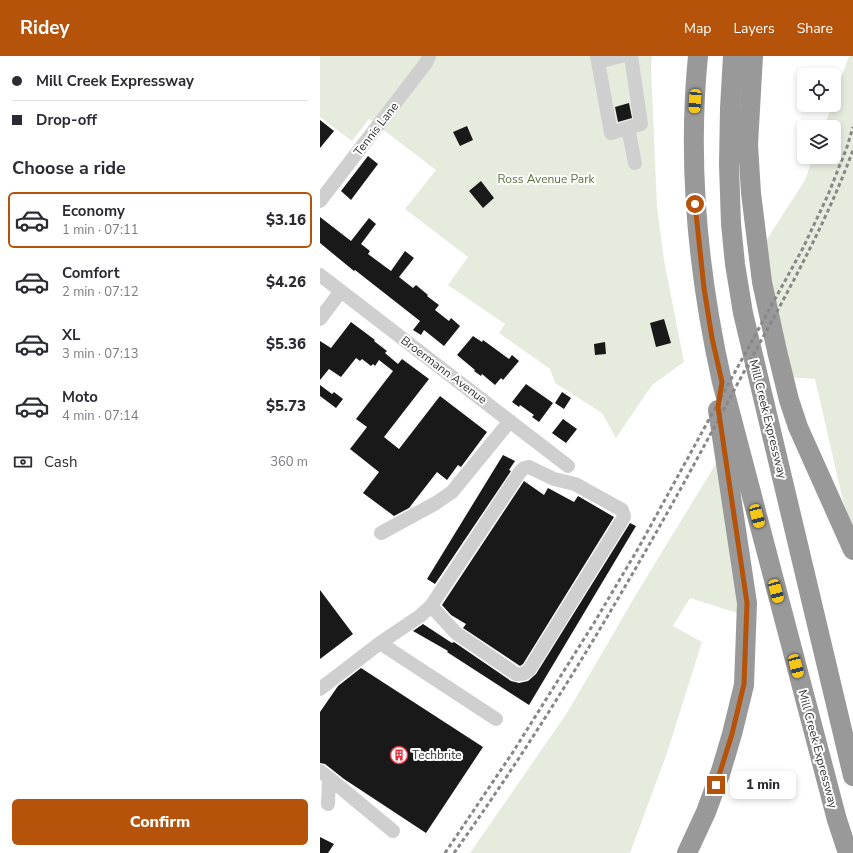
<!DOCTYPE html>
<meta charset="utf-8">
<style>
:root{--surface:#fff;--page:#f7f7f7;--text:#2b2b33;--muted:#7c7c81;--line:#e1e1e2;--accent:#b45309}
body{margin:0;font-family:"Nunito Sans",sans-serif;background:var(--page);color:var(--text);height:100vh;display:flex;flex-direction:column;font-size:15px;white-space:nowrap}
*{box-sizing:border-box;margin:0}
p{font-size:13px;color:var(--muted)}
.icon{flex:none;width:22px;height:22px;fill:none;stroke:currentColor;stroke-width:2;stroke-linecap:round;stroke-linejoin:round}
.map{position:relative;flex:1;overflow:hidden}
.sheet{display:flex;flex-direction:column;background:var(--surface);width:320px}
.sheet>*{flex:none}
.hud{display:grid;align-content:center;height:88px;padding:0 12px;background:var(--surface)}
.buttons{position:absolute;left:477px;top:12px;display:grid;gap:8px}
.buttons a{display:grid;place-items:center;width:44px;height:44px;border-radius:6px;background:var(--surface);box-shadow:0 2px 6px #0003;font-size:20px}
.end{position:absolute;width:18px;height:18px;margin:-9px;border:5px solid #b45309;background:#fff;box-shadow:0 0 0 2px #fff}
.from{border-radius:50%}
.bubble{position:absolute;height:28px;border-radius:6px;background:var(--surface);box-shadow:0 2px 6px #0003;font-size:13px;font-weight:800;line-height:28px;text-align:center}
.car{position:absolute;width:12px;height:24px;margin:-12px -6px;border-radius:5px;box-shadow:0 0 3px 1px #0007;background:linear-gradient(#f5c518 24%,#345 0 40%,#f5c518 0 76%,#345 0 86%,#f5c518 0)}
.hud b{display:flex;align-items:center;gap:14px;height:38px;font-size:15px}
.hud b+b{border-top:1px solid var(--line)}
.hud i{width:10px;height:10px;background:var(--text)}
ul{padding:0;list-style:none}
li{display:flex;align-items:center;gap:12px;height:56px;margin:0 8px 6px;padding:0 4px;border:2px solid transparent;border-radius:6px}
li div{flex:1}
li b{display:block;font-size:15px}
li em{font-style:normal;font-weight:800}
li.current{border-color:var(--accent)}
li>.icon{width:36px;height:36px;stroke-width:1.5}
h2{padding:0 12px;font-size:18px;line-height:48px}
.pay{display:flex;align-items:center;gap:10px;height:44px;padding:0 12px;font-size:15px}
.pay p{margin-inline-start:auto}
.button{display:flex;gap:8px;margin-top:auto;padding:8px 12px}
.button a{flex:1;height:46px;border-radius:6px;background:var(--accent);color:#fff;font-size:16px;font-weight:800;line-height:46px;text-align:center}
header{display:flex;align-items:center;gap:24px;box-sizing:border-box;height:56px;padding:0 20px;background:var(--accent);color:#fff}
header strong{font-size:19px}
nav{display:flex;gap:22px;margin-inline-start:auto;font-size:14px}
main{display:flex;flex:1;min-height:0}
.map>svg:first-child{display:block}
.green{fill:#e5ecde}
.building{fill:#191919}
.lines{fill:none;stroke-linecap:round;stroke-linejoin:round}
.minor{stroke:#cfcfcf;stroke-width:14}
.highway{stroke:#999;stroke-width:20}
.rail{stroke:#878787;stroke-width:3;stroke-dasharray:4 3;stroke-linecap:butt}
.route{stroke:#b45309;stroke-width:5}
.labels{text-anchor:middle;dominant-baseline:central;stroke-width:4;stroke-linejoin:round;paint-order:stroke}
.street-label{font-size:12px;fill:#323232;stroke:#fff}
.park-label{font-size:12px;fill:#55723c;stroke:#fff}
.poi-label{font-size:12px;fill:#323232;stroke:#fff;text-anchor:start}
</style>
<header>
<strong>Ridey</strong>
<nav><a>Map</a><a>Layers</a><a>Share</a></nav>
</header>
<main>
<section class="sheet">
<div class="hud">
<b><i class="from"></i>Mill Creek Expressway</b>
<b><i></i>Drop-off</b>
</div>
<h2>Choose a ride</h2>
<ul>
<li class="current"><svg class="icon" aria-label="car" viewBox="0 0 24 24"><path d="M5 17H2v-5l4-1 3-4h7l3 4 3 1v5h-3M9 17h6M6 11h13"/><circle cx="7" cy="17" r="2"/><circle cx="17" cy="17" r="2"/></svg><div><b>Economy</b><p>1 min · 07:11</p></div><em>$3.16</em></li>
<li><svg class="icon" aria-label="car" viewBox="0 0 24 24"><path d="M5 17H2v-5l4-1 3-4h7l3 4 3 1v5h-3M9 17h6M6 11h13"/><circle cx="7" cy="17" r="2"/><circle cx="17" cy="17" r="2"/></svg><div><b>Comfort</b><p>2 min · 07:12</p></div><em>$4.26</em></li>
<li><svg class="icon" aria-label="car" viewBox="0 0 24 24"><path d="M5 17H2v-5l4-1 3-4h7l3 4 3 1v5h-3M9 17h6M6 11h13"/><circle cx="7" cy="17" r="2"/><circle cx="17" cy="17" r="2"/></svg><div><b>XL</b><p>3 min · 07:13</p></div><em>$5.36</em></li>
<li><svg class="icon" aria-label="car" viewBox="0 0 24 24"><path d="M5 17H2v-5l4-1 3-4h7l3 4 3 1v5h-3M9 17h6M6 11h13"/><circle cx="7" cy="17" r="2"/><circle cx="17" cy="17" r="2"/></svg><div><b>Moto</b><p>4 min · 07:14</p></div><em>$5.73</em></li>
</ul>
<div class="pay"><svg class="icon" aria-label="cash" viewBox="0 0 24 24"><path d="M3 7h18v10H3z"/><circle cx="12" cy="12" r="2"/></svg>Cash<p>360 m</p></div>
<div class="button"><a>Confirm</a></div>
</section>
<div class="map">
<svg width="533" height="797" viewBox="0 0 533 797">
<rect width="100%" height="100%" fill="#fff"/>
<path class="green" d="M0 0H332L331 11 337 151 344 204 364 306 332 329 296 382 282 357 235 327 230 313 179 277 185 268 128 229 148 201 85 153 116 114 49 63 32 85 0 61Z
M529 0H533V474L523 445 495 323 453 320 433 205 485 124 493 101H514V71H504L512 49H514V42Z
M400 401 418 496 417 557 370 542 353 570 382 586 347 697 310 797H150L247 657 317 537Z"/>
<path class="building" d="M309 47 312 62 298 66 295 51Z
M0 64 14 75 0 92Z
M147 70 153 84 140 90 133 76Z
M48 100 58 108 31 144 21 135Z
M161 125 174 142 163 152 149 135Z
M0 161 31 185 49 162 56 168 41 188 50 195 48 198 71 215 85 195 94 202 79 221 93 232 96 229 108 239 107 240 119 249 115 254 129 265 131 262 140 270 124 290 104 274 101 279 93 274 100 265 35 214 34 215 0 187Z
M344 263 351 287 336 291 330 267Z
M31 266 55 284 54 285 67 295 65 297 78 308 82 303 109 323 64 381 79 393 120 340 167 376 141 411 138 409 127 424 117 416 89 452 74 460 43 437 59 416 30 393 47 371 36 363 73 315 59 304 55 310 53 308 51 310 42 303 40 305 36 302 21 321 9 313 0 324V285L11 292Z
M153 280 162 286 163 284 189 303 192 299 199 305 183 324 181 322 175 329 162 318 161 320 154 315 155 314 137 299Z
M285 286 286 298 275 299 274 288Z
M206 328 233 347 219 366 212 361 214 359 200 349 199 351 192 346Z
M0 329 12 338 14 336 23 343 16 352 0 340Z
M242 336 251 342 244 353 235 347Z
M243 363 257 373 246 387 232 377Z
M183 399 195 405 189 414 191 415 115 528 107 523Z
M204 425 224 439 228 432 254 446 258 440 294 461 203 608 200 610 143 572 146 568 131 559 122 549Z
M310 467 316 470 209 649 127 596 128 595 93 575 103 568 132 587 134 586 191 625 199 627 208 625 216 618Z
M0 534 33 578 0 603Z
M41 612 163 691 106 777 24 723 5 708 0 707V656L18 630Z
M0 781 14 788 8 797H0Z"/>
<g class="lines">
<path class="minor" d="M277 0 291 77 321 68 311 0
M278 6 301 0
M308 72 315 107
M0 145 106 7 109 0
M0 219C82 283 165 346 248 410
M0 263 21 235
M61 477 116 447 132 436 190 365
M60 587 100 560 111 550 136 577 196 618C202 619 204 618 209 614L304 461 302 454 255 428 234 423 209 411 204 412 200 416 111 550
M0 633 60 587 176 663
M0 715 9 722 8 748
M9 722 73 775"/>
<path class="highway" d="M378 0C367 110 378 218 402 326L517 764 528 797
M413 0 410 52 409 109 411 168 415 208 423 257 533 720
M433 0 428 89 431 137 442 226 457 295 469 344 478 371 533 494
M367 797 386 756 401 715 412 678 424 629 427 547 398 354"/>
<path class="rail" d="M125 797 193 696 274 567 319 491 483 192 508 139 527 91 533 71
M134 797C238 651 328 496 412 338 455 258 502 179 533 94"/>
</g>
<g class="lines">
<path class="route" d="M375 148 384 232 392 282 402 326 398 351 427 547 424 628 412 678 396 729"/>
</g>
<defs>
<g id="building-ring" transform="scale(0.9)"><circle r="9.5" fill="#fff" stroke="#ee2f3d" stroke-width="1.5"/><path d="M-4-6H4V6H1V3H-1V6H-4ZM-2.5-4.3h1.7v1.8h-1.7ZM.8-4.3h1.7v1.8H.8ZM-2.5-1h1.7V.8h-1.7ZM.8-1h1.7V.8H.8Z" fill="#ee2f3d"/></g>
</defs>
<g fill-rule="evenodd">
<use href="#building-ring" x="79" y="699"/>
</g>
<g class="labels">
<g class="street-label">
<text transform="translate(56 73) rotate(-52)">Tennis Lane</text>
<text transform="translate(124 314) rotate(37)">Broermann Avenue</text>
<text transform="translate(448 363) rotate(76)">Mill Creek Expressway</text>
<text transform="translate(498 693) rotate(75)">Mill Creek Expressway</text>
</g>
<g class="park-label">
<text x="226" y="123">Ross Avenue Park</text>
</g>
<g class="poi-label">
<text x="92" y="699">Techbrite</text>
</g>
</g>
</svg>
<div class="buttons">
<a><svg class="icon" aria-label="locate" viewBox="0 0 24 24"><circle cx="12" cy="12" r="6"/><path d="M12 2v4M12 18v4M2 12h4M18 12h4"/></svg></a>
<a><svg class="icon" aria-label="layers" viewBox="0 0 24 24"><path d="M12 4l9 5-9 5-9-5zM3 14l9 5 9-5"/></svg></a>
</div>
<i class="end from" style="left:375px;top:148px"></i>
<i class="end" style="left:396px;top:729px"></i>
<div class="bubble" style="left:410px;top:715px;width:66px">1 min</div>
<i class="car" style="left:375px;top:45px;rotate:184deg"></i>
<i class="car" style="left:437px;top:460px;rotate:165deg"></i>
<i class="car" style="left:456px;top:535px;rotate:165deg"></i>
<i class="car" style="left:476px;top:610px;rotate:165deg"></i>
</div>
</main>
